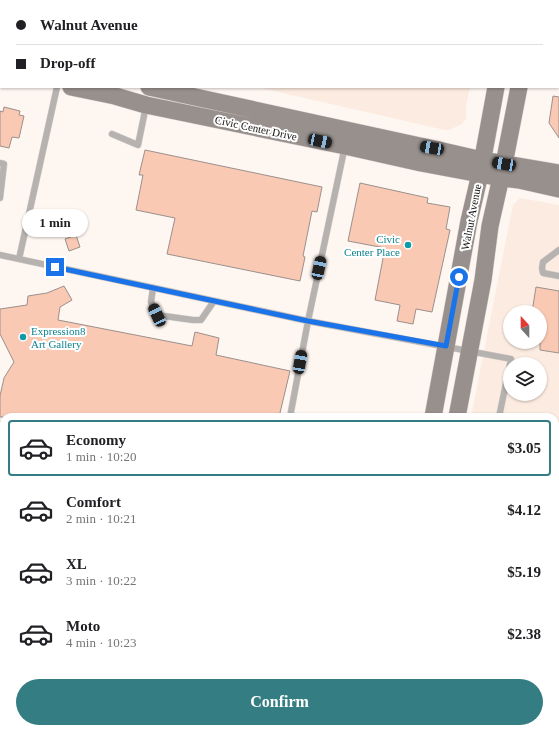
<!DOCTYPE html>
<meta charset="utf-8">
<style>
:root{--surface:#fff;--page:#f6f6f6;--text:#202124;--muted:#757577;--line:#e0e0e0;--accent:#347d82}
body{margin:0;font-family:"Times New Roman",serif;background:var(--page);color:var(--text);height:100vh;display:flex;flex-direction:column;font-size:15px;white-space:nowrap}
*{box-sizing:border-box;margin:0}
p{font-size:13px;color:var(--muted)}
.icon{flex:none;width:22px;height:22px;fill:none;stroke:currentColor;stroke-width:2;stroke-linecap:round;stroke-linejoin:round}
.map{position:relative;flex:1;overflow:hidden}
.panel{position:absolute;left:0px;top:413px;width:559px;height:320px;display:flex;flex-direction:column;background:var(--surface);border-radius:12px 12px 0 0;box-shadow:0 1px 3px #0004}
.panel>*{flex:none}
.hud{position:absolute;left:0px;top:0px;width:559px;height:88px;box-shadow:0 1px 3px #0004;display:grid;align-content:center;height:88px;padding:0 16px;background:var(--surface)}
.needle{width:26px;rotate:339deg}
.fabs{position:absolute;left:503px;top:305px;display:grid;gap:8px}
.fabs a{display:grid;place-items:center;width:44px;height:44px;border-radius:50%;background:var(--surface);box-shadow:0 1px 3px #0004;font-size:20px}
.end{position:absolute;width:18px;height:18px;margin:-9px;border:5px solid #1a73e8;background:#fff;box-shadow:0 0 0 2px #fff}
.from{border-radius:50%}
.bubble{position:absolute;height:28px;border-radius:14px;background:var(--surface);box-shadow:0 1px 3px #0004;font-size:13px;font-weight:800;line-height:28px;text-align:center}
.car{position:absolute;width:12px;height:24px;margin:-12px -6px;border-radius:5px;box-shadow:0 0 3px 1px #0007;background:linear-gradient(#222 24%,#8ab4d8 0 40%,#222 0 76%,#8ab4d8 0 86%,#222 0)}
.hud b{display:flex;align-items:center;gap:14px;height:38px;font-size:15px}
.hud b+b{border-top:1px solid var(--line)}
.hud i{width:10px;height:10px;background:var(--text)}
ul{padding:7px 0 0;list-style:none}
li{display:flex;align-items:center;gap:12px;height:56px;margin:0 8px 6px;padding:0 8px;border:2px solid transparent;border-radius:4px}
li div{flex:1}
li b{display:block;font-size:15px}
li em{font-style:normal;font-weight:800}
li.current{border-color:var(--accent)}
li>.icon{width:36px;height:36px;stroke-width:1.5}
.action{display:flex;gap:8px;margin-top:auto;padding:8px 16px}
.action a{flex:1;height:46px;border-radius:24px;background:var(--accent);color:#fff;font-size:16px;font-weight:800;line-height:46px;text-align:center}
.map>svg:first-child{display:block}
.built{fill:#fcebe0;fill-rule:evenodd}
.building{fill:#f9c9b4;stroke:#9b908c}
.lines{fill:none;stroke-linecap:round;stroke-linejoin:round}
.service-casing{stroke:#d9d2cd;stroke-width:7}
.minor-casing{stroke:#d9d2cd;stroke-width:13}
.secondary-casing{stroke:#d9d2cd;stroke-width:18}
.service{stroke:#b6b2b0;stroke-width:6}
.minor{stroke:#b6b2b0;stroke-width:12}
.secondary{stroke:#97908d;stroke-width:17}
.route{stroke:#1a73e8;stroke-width:5}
.culture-dot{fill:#0f9aa8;stroke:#fff;stroke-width:1.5}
.labels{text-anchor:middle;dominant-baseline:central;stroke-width:4;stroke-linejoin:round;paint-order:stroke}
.street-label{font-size:11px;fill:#161210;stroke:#fff}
.culture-label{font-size:11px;fill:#0d838f;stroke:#fff;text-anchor:end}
</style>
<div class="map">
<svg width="559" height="733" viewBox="0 0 559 733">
<rect width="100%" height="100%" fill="#fef6f1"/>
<path class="built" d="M105 0H487V1H105Z
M257 87H470L466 105V119L462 124 457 126 450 130H445Z
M520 198 559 205V700L555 699V417H471L513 205ZM510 312H540V342H510ZM510 364H540V394H510Z
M30 729H365V733H29Z"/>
<path class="building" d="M553 96 559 97V138L549 123Z
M4 107 20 111 19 115 24 116 19 138 12 137 9 148 0 146V111L3 112Z
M145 150 322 187 317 212 312 211 303 256 305 257 300 281 167 254 175 218 136 210 143 175H139Z
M360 183 428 198 427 203 450 207 446 229 450 230 432 312 416 309 413 324 397 321 400 305 375 300 385 248 348 241Z
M76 235 80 247 69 251 65 239Z
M64 286 72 300 60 307 58 320 192 346 195 332 219 338 216 355 290 371 279 417H0V396L4 378 14 362 0 334V309L27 305 28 296 47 293Z
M536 287 559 291V353L540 350V312H532Z"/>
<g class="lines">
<g class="service-casing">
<path id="service" d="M112 134 138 145 146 106
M0 163 4 164 0 198
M559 250 543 262 542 268 543 273 559 276
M0 255 308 321 511 359 510 364
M19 259 57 87
M153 288 151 302 157 315 193 320H201L214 301
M290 417 308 321 345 146
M499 417 510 364
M0 461 4 462
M16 733 17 729
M47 733 48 729
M107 733V729
M129 733 130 729
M238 733 239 729"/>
</g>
<g class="minor-casing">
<path id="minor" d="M69 1V0
M86 1V0"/>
</g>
<g class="secondary-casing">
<path id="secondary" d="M512 1V0
M536 1V0
M0 59H1
M0 78H1
M71 87 115 96 146 105 345 146 421 163 501 178 519 180 559 189
M149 87 443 151 482 160 559 173
M433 417 469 221 480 174 496 87
M457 417 483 280 490 226 504 164 519 87
M0 600H4
M0 632 4 633
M555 720 559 721
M457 729 476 733
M373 733 374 729
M397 733 398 729"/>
</g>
<use href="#service" class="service"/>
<use href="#minor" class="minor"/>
<use href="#secondary" class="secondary"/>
</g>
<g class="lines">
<path class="route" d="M55 267 308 321 446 346 459 277"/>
</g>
<g class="culture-dot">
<circle cx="408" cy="245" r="4"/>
<circle cx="23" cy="337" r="4"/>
</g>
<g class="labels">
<g class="street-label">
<text transform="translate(256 128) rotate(12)">Civic Center Drive</text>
<text transform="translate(471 217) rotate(-79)">Walnut Avenue</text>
</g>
<g class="culture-label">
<text x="400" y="239">Civic<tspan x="400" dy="13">Center Place</tspan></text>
<text x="31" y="331" text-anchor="start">Expression8<tspan x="31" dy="13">Art Gallery</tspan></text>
</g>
</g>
</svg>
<div class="fabs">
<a><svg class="needle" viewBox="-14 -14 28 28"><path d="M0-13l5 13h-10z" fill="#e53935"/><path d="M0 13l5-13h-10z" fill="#757577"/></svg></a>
<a><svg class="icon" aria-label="layers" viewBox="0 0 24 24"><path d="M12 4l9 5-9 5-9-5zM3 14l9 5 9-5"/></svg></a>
</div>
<i class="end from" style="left:459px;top:277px"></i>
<i class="end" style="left:55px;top:267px"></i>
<div class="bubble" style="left:22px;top:209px;width:66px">1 min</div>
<i class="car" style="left:320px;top:141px;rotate:102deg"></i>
<i class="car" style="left:432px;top:148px;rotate:280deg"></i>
<i class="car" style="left:504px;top:164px;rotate:280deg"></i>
<i class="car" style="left:319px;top:268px;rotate:12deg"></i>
<i class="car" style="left:157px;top:315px;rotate:335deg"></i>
<i class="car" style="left:300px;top:362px;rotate:10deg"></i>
<div class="hud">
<b><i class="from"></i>Walnut Avenue</b>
<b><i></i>Drop-off</b>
</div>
<section class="panel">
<ul>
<li class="current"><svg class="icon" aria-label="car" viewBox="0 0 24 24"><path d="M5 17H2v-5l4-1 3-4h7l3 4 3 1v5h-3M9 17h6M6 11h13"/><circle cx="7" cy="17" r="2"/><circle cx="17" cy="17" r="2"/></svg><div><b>Economy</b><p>1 min · 10:20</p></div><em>$3.05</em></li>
<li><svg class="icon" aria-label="car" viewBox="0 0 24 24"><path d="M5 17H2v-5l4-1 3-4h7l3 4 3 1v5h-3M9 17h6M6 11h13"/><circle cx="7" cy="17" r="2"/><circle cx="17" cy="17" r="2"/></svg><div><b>Comfort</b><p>2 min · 10:21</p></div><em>$4.12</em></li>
<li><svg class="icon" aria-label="car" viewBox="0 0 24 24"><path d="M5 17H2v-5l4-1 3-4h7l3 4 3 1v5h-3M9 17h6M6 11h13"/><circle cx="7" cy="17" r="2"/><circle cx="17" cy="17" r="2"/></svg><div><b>XL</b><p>3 min · 10:22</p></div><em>$5.19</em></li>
<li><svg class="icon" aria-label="car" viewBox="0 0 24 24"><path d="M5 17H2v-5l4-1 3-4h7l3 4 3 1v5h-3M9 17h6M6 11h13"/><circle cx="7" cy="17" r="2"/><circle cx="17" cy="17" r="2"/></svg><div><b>Moto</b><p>4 min · 10:23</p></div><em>$2.38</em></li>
</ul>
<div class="action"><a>Confirm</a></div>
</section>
</div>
